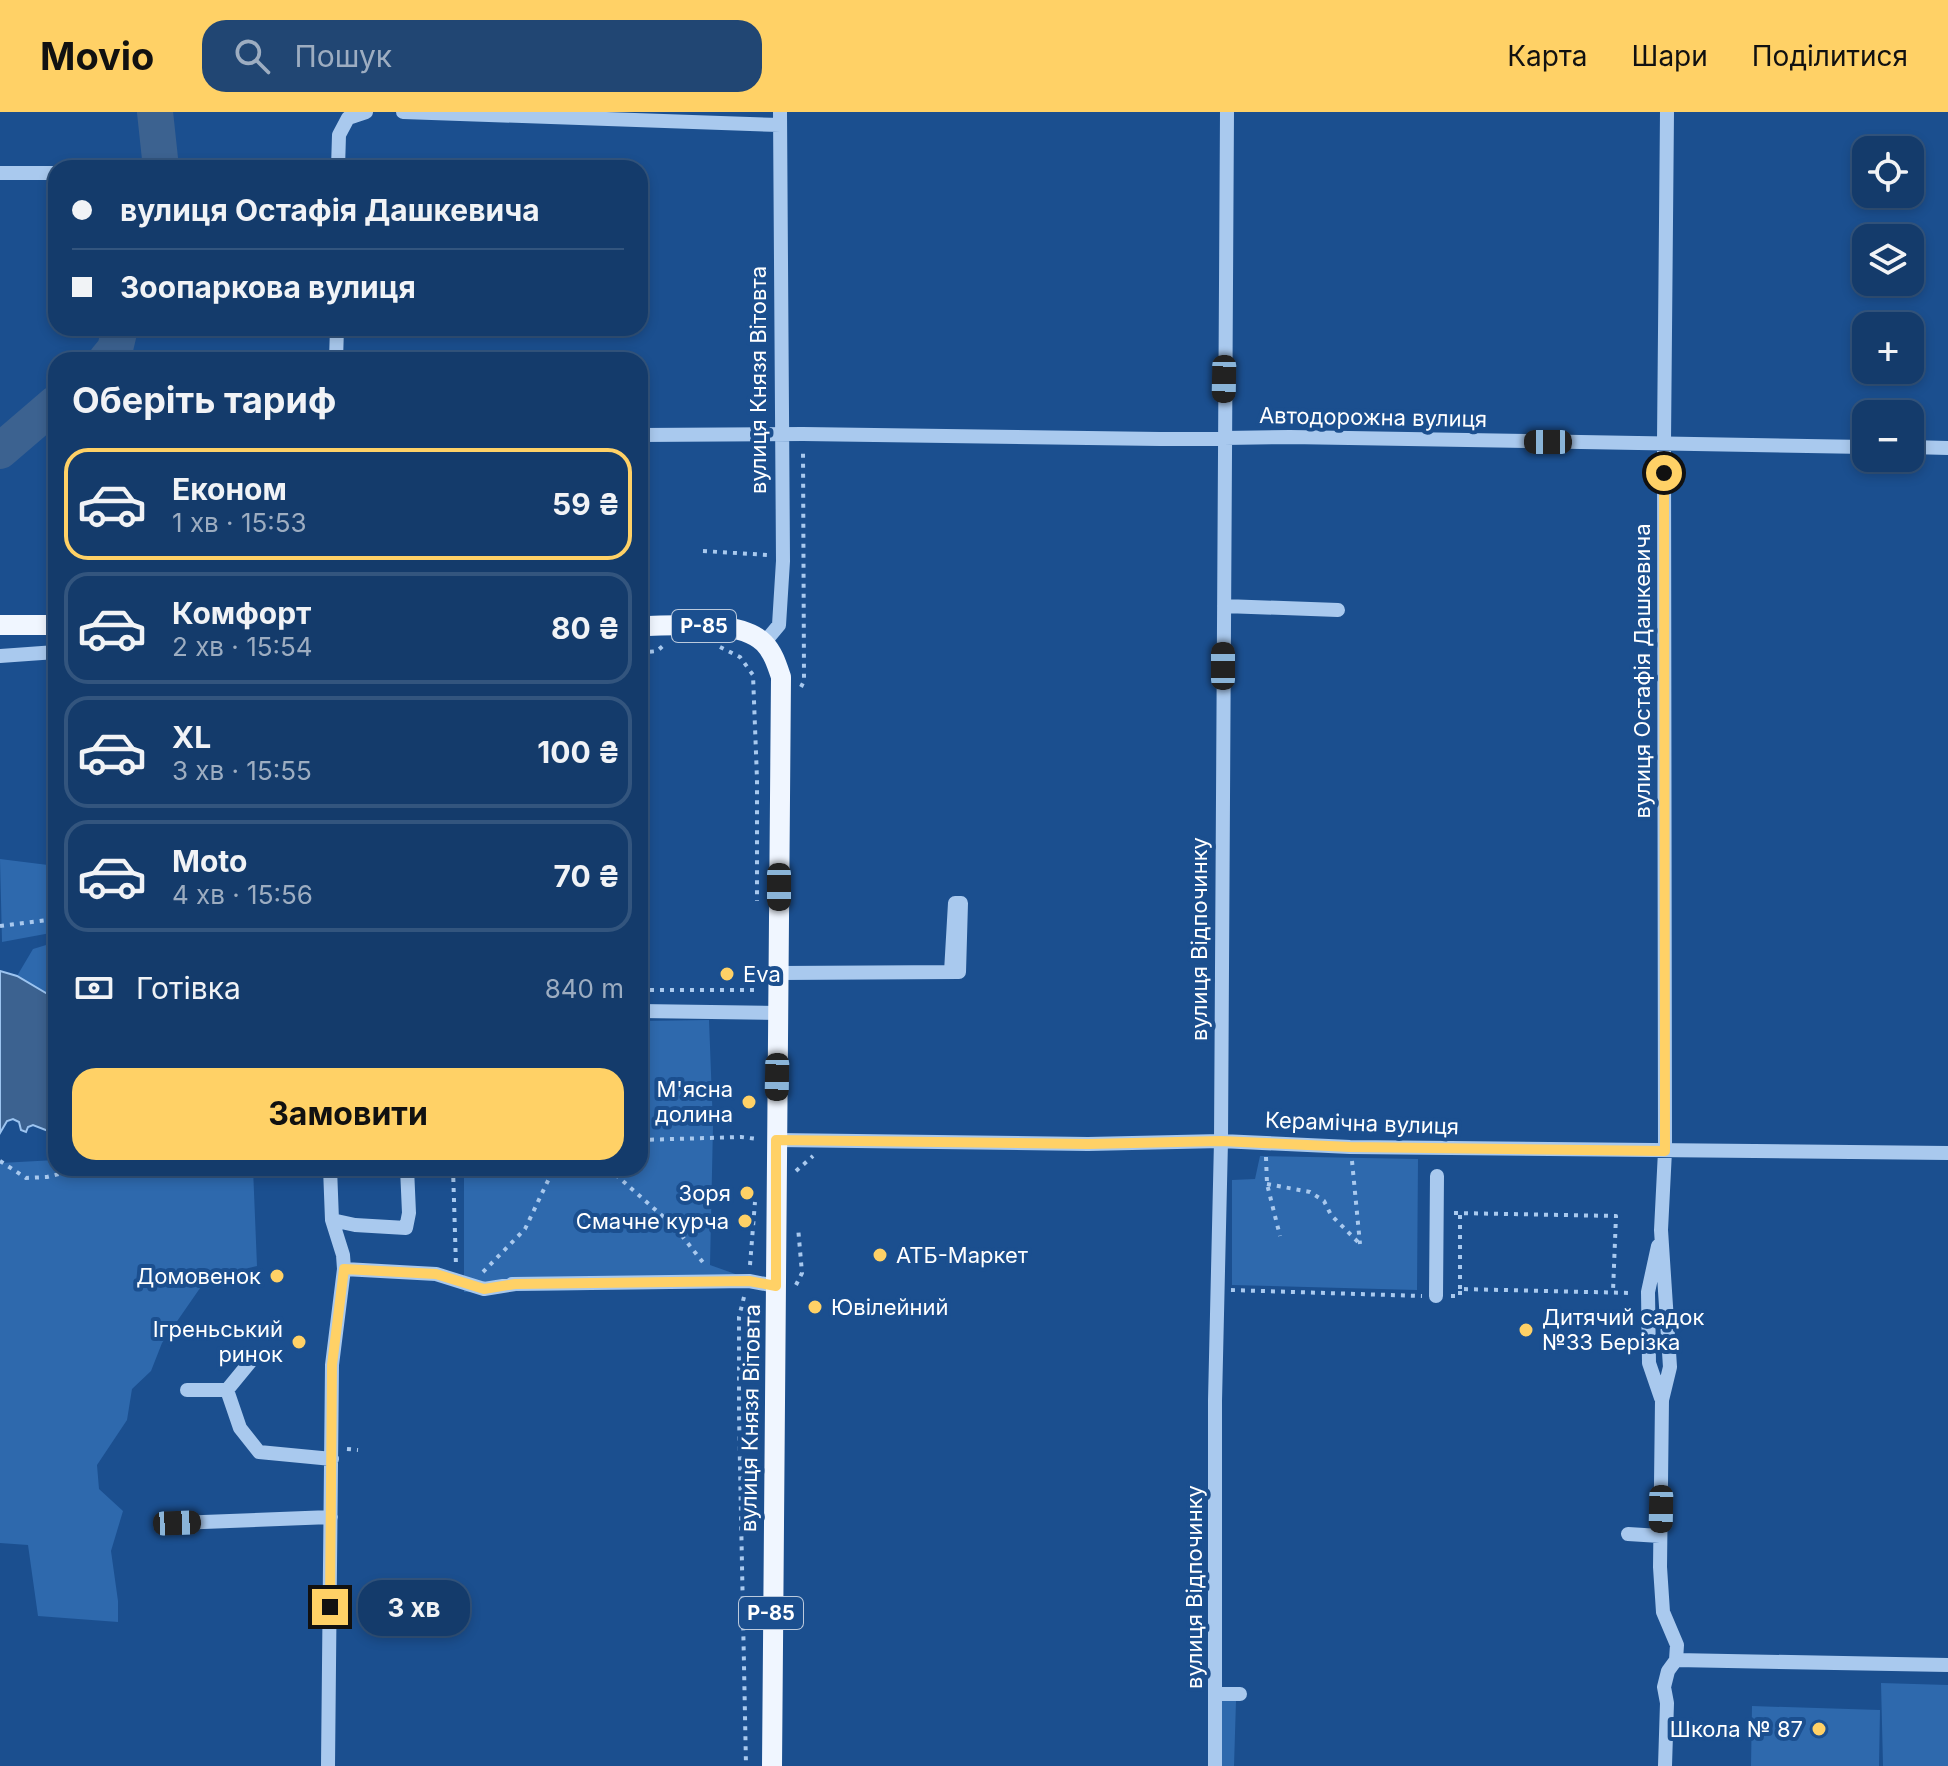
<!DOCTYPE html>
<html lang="uk">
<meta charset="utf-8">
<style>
:root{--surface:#143b6b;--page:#214673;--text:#f1f3f6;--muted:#9dadc1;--line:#33557e;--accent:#ffd166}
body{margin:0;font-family:Inter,sans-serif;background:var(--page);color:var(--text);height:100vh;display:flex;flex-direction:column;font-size:30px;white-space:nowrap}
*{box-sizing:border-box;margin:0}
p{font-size:26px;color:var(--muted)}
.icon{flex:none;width:44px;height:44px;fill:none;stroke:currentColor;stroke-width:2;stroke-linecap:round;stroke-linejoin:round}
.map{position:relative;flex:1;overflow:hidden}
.sheet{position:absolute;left:48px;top:240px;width:600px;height:824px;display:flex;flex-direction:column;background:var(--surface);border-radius:24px;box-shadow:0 4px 12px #0003,0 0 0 2px var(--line)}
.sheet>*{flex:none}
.hud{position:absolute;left:48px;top:48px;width:600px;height:176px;border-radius:24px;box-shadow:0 4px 12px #0003,0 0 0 2px var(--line);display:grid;align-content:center;height:176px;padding:0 24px;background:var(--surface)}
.controls{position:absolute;left:1852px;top:24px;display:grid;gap:16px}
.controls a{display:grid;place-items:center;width:72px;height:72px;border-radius:16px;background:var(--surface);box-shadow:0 4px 12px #0003,0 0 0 2px var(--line);font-size:40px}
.end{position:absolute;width:36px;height:36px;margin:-18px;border:10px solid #ffd166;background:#111;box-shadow:0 0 0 4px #111}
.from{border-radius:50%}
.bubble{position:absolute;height:56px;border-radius:24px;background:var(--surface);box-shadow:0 4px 12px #0003,0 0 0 2px var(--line);font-size:26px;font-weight:700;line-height:56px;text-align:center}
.car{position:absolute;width:24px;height:48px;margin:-24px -12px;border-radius:10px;box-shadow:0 0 6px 2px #0007;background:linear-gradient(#222 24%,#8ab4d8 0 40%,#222 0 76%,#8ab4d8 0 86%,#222 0)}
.hud b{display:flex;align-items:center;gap:28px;height:76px;font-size:30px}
.hud b+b{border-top:2px solid var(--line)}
.hud i{width:20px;height:20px;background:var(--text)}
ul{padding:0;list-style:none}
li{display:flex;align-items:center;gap:24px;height:112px;margin:0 16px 12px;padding:0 8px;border:4px solid var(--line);border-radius:24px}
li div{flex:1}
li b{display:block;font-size:30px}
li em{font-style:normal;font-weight:700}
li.active{border-color:var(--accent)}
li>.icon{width:72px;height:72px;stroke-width:1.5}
h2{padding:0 24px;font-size:36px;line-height:96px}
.pay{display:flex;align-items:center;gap:20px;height:88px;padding:0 24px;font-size:30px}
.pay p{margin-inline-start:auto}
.action{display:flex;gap:16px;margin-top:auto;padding:16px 24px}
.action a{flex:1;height:92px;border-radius:24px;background:var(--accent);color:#111;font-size:32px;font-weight:700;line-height:92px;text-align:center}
header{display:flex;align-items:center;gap:48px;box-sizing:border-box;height:112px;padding:0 40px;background:var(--accent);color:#111}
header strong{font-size:38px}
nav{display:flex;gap:44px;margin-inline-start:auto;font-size:28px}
.search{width:560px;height:72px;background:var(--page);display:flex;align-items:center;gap:20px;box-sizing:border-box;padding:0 28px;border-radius:24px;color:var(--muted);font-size:30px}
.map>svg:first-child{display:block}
.green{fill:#2e69ad}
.water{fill:#3c6290;stroke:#9cc4f0;stroke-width:2}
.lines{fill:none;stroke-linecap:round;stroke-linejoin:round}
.river{stroke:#3c6290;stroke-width:36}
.path{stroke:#a9c9ee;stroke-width:4;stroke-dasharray:4 6;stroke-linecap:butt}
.minor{stroke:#a9c9ee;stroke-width:14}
.major{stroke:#f0f6ff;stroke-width:20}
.route{stroke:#ffd166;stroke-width:10}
.poi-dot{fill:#ffd166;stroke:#1b4f8f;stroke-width:3}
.labels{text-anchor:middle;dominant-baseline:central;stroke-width:8;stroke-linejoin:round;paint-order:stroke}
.shield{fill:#1b4f8f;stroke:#bbcadd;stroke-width:2}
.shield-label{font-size:20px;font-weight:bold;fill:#fff}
.street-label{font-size:22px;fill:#fff;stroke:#1b4f8f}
.poi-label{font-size:22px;fill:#fff;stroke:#1b4f8f;text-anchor:end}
</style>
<header>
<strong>Movio</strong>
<div class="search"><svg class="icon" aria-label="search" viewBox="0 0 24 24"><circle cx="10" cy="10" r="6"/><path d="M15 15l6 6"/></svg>Пошук</div>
<nav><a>Карта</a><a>Шари</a><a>Поділитися</a></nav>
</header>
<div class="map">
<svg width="1948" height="1654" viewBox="0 0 1948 1654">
<rect width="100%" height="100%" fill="#1b4f8f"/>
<path class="green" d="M0 747 56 754V820L2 830Z
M56 830V887L17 864 33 837Z
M709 908 713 1014 710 1153 738 1163 736 1176 464 1180V1056H640V909Z
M1260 1044 1418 1047 1417 1178 1232 1173V1068L1255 1067Z
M56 1048V1056H253L257 1154 207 1166 162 1231 151 1259 132 1277 127 1308 97 1353 99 1377 123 1399 111 1439 118 1489V1510L38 1504 28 1433 0 1431V1051Z
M1881 1571 1948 1573V1654H1883Z
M1221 1587 1236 1589 1234 1654H1220Z
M1752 1594 1880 1598 1879 1654H1751Z"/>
<path class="water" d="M0 859 17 864 56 887V1022L33 1013 28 1015 26 1020 21 1018 19 1010 13 1007 7 1009 0 1021Z"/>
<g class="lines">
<path class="river" d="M155 0 161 56
M106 248 115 237 120 216
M0 339 56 291"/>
<path class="path" d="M703 439 767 443
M720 535 740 545 753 563 757 667V789
M640 541 657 539 664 533
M801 575 804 569 803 336
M0 814 56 807
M640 878H757
M640 1028 741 1025 757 1027
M1266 1045 1267 1072 1280 1124
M0 1049 26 1066 47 1065 83 1056
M1352 1049 1360 1132
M453 1056 456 1154
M608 1056 675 1115 705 1153
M796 1059 813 1044
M1267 1072 1310 1080 1324 1089 1331 1103 1360 1132
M1454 1101 1616 1104 1613 1179
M750 1153 755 1090
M483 1160 525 1117 554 1056
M796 1173 802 1161 798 1115
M1460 1177V1101
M1231 1178 1422 1184
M1451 1184H1460V1177L1632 1181
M744 1185 739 1205V1303L746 1654
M347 1337 358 1338"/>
<path class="minor" d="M403 0 780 13
M338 56 339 23 348 6 366 0
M0 61H56
M336 248 337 216
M640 323 803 322 1160 327 1290 325 1866 335
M1910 335 1948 336
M1224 494 1338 498
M764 531 779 513 783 449 780 0
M0 544 56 540
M779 861 959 860 961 791H955L951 860
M640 899 779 901
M776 1028 1088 1032 1221 1029 1350 1035 1948 1041
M332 1108 355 1113 406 1116 409 1101 407 1056
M1658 1134 1648 1180 1649 1251 1661 1286
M344 1157 436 1162 484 1177 515 1172
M512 1172 749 1169 776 1174
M1436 1184 1437 1064
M250 1250 227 1278 240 1316 259 1340 332 1347
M187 1278H227
M177 1411 331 1405
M1628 1422 1660 1424
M1676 1548 1948 1553
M1216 1582H1240
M328 1654 332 1253 344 1157 343 1143 332 1108 330 1056
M1215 1654V1289L1221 1029 1227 0
M1665 1654 1667 1591 1664 1575 1668 1559 1676 1548 1677 1533 1663 1500 1660 1455 1662 1288 1670 1255 1661 1118 1665 1039 1664 330 1667 0"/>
<path class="major" d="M0 513H56
M640 514C674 514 739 506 764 531 773 540 777 553 781 565L772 1654"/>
</g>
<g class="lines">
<path class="route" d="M330 1495 332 1253 344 1157 436 1162 484 1177 515 1172 749 1169 776 1174V1028L1088 1032 1221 1029 1350 1035 1665 1039 1664 361"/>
</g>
<g class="poi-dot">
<circle cx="727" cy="862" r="8"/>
<circle cx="749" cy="990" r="8"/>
<circle cx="747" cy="1081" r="8"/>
<circle cx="745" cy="1109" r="8"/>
<circle cx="880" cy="1143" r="8"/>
<circle cx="277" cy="1164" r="8"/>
<circle cx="815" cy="1195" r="8"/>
<circle cx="1526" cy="1218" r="8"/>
<circle cx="299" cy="1230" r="8"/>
<circle cx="1819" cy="1617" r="8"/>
</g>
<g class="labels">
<g class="shield">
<rect x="672" y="498" width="64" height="32" rx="6"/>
<rect x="739" y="1485" width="64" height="32" rx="6"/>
</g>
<g class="shield-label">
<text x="704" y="514">Р-85</text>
<text x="771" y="1501">Р-85</text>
</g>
<g class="street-label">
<text transform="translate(758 268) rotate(-90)">вулиця Князя Вітовта</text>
<text transform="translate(1373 305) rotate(1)">Автодорожна вулиця</text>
<text transform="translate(1642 559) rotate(-90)">вулиця Остафія Дашкевича</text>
<text transform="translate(1199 827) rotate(-90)">вулиця Відпочинку</text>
<text transform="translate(1362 1011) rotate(2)">Керамічна вулиця</text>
<text transform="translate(750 1306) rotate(-89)">вулиця Князя Вітовта</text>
<text transform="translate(1194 1475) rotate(-90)">вулиця Відпочинку</text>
</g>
<g class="poi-label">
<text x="743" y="862" text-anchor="start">Eva</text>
<text x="733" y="977">М'ясна<tspan x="733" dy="25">долина</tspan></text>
<text x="731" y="1081">Зоря</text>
<text x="729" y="1109">Смачне курча</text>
<text x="896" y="1143" text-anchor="start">АТБ-Маркет</text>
<text x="261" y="1164">Домовенок</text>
<text x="831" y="1195" text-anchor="start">Ювілейний</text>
<text x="1542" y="1205" text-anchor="start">Дитячий садок<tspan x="1542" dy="25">№33 Берізка</tspan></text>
<text x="283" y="1217">Ігреньський<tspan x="283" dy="25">ринок</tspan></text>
<text x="1803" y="1617">Школа № 87</text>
</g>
</g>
</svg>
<div class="controls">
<a><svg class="icon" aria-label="locate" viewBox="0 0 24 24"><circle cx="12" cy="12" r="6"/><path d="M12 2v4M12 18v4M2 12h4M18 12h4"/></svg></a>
<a><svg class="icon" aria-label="layers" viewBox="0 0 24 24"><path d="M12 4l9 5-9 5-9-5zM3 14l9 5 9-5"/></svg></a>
<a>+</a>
<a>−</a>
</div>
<i class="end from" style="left:1664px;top:361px"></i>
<i class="end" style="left:330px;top:1495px"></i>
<div class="bubble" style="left:358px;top:1468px;width:112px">3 хв</div>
<i class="car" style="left:1224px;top:267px;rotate:181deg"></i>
<i class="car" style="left:1548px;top:330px;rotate:270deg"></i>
<i class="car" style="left:1223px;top:554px;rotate:0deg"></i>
<i class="car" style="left:779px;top:775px;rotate:180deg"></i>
<i class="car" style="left:777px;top:965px;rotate:181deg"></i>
<i class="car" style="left:1661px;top:1397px;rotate:181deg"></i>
<i class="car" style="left:177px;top:1411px;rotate:88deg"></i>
<div class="hud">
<b><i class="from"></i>вулиця Остафія Дашкевича</b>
<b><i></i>Зоопаркова вулиця</b>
</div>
<section class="sheet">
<h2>Оберіть тариф</h2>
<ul>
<li class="active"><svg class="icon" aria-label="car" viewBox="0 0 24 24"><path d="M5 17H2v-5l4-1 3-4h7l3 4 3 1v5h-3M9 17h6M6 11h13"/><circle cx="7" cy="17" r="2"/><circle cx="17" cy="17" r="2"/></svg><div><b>Економ</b><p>1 хв · 15:53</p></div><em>59 ₴</em></li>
<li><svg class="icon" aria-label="car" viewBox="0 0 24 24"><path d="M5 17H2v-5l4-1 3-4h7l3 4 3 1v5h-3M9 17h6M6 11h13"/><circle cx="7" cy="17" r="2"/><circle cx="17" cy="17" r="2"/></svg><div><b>Комфорт</b><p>2 хв · 15:54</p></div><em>80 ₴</em></li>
<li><svg class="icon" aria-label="car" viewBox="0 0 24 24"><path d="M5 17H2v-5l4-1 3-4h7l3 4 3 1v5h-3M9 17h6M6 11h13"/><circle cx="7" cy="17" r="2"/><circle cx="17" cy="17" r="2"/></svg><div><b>XL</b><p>3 хв · 15:55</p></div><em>100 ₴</em></li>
<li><svg class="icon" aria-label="car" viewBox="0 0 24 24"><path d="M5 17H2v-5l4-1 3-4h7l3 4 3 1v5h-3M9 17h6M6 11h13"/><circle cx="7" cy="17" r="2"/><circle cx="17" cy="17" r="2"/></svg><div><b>Moto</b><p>4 хв · 15:56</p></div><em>70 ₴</em></li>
</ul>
<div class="pay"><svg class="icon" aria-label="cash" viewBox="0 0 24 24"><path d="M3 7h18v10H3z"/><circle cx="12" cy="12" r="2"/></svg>Готівка<p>840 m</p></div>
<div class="action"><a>Замовити</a></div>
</section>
</div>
